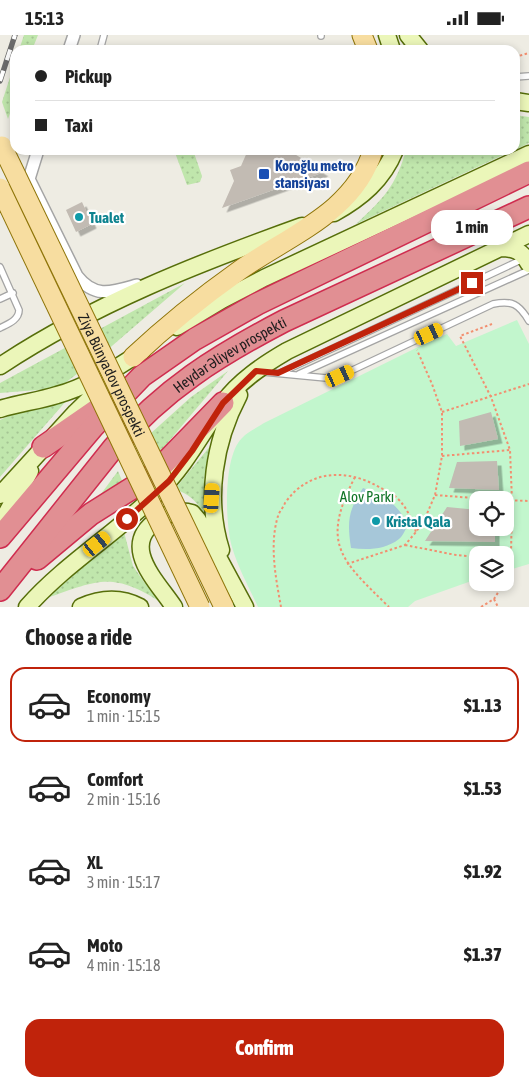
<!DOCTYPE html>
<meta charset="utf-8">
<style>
:root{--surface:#fff;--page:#f2f2f2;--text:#222;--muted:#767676;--line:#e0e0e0;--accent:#c0230b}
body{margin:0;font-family:"Asap Condensed",sans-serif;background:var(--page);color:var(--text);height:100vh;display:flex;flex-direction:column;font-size:19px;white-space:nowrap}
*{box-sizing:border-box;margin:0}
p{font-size:16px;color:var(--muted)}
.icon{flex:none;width:28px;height:28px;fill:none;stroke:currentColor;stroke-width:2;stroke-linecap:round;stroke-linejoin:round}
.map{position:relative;height:572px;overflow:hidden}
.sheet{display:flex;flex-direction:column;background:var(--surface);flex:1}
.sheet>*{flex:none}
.hud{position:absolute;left:10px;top:10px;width:510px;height:110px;border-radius:15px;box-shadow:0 2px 8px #0003;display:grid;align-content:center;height:110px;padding:0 25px;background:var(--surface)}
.buttons{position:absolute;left:469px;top:456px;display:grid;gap:10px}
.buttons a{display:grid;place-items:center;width:45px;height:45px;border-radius:10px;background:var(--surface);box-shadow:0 2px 8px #0003;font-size:25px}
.end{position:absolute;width:22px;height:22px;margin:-11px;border:6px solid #c0230b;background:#fff;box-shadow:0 0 0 2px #fff}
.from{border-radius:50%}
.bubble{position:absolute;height:35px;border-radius:15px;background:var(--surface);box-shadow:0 2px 8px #0003;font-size:16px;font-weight:800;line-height:35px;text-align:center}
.car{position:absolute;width:15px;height:30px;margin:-15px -8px;border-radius:6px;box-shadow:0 0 4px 1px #0007;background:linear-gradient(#f5c518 24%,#345 0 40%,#f5c518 0 76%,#345 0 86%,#f5c518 0)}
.hud b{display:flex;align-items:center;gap:18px;height:48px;font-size:19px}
.hud b+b{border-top:1px solid var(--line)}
.hud i{width:12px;height:12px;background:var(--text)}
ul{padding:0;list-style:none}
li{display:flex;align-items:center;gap:15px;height:75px;margin:0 10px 8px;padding:0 15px;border:2px solid transparent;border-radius:15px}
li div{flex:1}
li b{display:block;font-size:19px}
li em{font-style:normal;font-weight:800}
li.on{border-color:var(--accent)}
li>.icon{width:45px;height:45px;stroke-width:1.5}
h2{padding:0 25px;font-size:22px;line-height:60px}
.cta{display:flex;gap:10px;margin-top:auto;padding:10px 25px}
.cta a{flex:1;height:58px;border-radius:15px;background:var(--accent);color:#fff;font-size:20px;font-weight:800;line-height:58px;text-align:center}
.status{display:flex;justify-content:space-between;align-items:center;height:35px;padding:0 25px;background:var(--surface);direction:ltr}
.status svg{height:14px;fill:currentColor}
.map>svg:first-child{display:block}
.grass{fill:url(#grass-dots)}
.park{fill:#c2f6cd;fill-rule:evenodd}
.water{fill:#a6c7d9}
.building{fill:#c2bbb3;filter:url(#shadow)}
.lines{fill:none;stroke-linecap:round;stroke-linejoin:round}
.lane-casing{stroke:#a4a4a4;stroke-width:8}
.street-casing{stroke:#a4a4a4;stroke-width:14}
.secondary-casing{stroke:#566e0a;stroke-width:19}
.primary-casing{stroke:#8e7408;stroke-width:21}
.highway-casing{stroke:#cf2d4f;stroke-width:24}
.path{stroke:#f28f70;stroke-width:2;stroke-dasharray:2.5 2.5;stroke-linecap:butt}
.lane{stroke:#fff;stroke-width:5.5}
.street{stroke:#fff;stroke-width:11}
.secondary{stroke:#ebf6b9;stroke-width:16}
.primary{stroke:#f7dda0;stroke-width:19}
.highway{stroke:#e18f93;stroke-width:21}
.rail-casing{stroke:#6b6b6b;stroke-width:5.5}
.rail{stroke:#fff;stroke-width:4;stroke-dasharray:11;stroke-linecap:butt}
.primary-bridge-casing{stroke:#8e7408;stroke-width:21;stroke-linecap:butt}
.primary-bridge{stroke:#f7dda0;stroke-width:19}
.route{stroke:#c0230b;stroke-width:6}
.transit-dot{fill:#1a4fb4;stroke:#fff;stroke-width:2}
.culture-dot{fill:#0f9aa8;stroke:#fff;stroke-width:2}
.labels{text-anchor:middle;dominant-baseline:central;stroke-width:4.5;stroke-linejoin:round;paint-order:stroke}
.transit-label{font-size:15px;font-weight:bold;fill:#164399;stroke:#fff;text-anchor:start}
.culture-label{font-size:15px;font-weight:bold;fill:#0d838f;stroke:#fff;text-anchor:start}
.street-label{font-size:15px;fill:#1d1d1d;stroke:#fff}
.park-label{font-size:15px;fill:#117527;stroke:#fff}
</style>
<div class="status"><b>15:13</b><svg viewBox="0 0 49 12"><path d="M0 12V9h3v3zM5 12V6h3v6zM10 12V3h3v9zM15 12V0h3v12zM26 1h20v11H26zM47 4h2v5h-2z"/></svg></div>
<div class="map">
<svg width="529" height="572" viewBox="0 0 529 572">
<defs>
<pattern id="grass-dots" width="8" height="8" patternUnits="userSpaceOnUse" patternTransform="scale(1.25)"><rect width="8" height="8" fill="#c0e6ac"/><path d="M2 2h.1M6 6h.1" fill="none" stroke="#a5c594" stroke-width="1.8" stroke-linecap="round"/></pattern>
<filter id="shadow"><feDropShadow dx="4.5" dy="4.5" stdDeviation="0" flood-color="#0004"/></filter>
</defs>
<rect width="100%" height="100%" fill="#eeece3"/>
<path class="grass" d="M24 0H38L32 15H19Z
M15 27V64L8 84 2 67Z
M515 80 529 82V108L515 115Z
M174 115H193L202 141 200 147 187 150Z
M406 115H514L356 189C383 164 396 151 406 115Z
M185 248 98 323 65 348 50 354 0 358V348Z
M228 336 159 418 150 399 191 362Z
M67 365 0 442V385L13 379Z
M211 410C203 441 202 457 207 489 199 469 195 462 175 454Z
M118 436 123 448 95 467Z
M124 497 133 531 144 547 162 568C113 536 98 545 47 563Z"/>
<path class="park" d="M517 285 529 309V529L505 536V520H478L477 544 415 566 408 572H258C249 552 238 533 232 512 225 489 223 421 242 403 247 397 257 393 264 388L416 313 447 299 456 311ZM478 465H505V492H478Z"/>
<path class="water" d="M363 453C385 461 397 468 408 490 405 495 403 501 399 504 385 515 367 515 351 513 347 486 348 476 363 453Z"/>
<path class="building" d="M248 115H288L324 137 222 173 234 146 230 135 241 131Z
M82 167 92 189 76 197 66 175Z
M491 377 498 404 460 411 459 386Z
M497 426 499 455 449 453 457 427Z
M447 472 478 475V492H495V507L425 506Z"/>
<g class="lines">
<g class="lane-casing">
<path id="lane" d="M321 0V1
M100 15 104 0
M515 42 529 41
M0 232 19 275C19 285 8 289 0 293
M0 264 13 258
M263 337 326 343 340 341 493 269C512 265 519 269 529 286
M280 338 523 224
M299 339 529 235"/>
</g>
<g class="street-casing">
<path id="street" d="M69 15 74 0
M29 144 77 241C95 264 112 257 137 250
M0 165 29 144 38 115"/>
</g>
<g class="secondary-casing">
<path id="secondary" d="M387 0 392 15
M408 0 420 15
M515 66 529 68
M334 178C361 163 383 145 395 115
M500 213C515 213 522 216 529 229
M177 292 222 265 264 243 529 119
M0 331C94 269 196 229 302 191
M0 374C19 368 38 366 57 360 87 352 116 334 142 316
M0 460 76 377 105 349
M0 490 30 436
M221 515C205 464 214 407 239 360
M27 572C66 528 117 498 158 457 186 430 201 399 223 368 239 346 263 330 287 316L529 199
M81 572C101 563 121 562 140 572
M174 572C156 545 118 510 159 484 170 478 180 474 192 478L198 485 245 572"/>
</g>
<g class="primary-casing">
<path id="primary" d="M362 0 368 15
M133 322C167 290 202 262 240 235 288 201 355 177 373 115"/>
</g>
<g class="highway-casing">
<g id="highway">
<path d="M43 412 98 374"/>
<path d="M0 502 93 392 142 341 195 304 257 269 529 137"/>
<path d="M37 524 91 479 153 440 223 368"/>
<path id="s1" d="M0 555 114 412C164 354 217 321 284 286L529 172"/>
</g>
</g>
<path class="path" d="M316 13 317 15
M515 22 529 18
M492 289 460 301 491 362 510 415 512 466 511 520 505 521
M442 377 529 349
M442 421 510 415
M355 442C320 509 341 525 389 572
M435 460 499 465
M505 465 529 466
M405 510 456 520 478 522
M347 529 405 510 416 497 426 481 435 460 442 421V377L432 349 417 315
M505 547 511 520
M494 564 498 572
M281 572C276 544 269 510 278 481 279 477 283 473 285 468 308 435 346 433 379 452 384 455 391 457 396 462 407 472 411 483 416 497
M481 572 494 564 504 548"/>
<use href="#lane" class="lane"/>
<use href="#street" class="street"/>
<use href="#secondary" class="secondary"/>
<use href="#primary" class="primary"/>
<use href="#highway" class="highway"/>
<g class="rail-casing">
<path id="rail" d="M0 46 15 0"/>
</g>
<use href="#rail" class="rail"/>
<g class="primary-bridge-casing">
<g id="primary-bridge">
<path id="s2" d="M2 111 224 572"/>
<path d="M0 153 200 572"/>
</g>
</g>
<use href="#primary-bridge" class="primary-bridge"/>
</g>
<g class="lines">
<path class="route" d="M127 484 169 446 192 416 223 368 256 336 278 338 472 248"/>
</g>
<rect class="transit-dot" x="258" y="133" width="12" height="12" rx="2.5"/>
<g class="culture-dot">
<circle cx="79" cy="182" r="5"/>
<circle cx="376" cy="486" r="5"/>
</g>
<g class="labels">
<g class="transit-label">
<text x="275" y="130">Koroğlu metro<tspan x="275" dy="17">stansiyası</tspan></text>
</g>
<g class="culture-label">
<text x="89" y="182">Tualet</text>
<text x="386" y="486">Kristal Qala</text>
</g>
<g class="street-label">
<text stroke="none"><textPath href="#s1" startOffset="332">Heydər Əliyev prospekti</textPath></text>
<text stroke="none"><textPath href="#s2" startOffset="254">Ziya Bünyadov prospekti</textPath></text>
</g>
<g class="park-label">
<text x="367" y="461">Alov Parkı</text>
</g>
</g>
</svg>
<div class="buttons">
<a><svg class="icon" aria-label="locate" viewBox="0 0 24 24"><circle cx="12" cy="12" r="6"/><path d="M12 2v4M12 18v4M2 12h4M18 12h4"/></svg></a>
<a><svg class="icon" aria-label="layers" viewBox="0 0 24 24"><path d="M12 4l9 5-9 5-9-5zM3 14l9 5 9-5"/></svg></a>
</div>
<i class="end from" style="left:127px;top:484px"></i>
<i class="end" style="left:472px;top:248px"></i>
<div class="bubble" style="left:431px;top:175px;width:82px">1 min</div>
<i class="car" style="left:429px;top:299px;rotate:65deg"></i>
<i class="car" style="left:340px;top:341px;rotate:65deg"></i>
<i class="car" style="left:212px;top:463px;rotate:4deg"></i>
<i class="car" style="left:97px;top:509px;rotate:51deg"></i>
<div class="hud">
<b><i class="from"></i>Pickup</b>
<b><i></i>Taxi</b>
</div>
</div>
<section class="sheet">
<h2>Choose a ride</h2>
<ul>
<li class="on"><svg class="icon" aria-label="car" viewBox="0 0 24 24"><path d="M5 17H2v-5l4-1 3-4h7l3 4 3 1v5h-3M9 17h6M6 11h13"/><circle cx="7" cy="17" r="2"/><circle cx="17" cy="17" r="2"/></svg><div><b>Economy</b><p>1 min · 15:15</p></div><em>$1.13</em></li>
<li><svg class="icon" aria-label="car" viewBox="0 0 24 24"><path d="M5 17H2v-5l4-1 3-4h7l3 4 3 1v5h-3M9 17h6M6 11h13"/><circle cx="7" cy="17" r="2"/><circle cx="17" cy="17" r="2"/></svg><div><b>Comfort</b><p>2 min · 15:16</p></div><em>$1.53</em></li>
<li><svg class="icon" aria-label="car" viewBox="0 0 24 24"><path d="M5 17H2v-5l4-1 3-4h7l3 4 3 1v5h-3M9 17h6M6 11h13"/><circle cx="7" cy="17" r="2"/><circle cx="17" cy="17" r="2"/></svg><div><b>XL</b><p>3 min · 15:17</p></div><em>$1.92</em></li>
<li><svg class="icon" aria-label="car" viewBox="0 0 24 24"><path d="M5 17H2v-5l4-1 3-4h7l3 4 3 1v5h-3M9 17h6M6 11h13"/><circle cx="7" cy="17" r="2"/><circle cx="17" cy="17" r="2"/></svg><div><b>Moto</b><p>4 min · 15:18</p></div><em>$1.37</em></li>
</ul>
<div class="cta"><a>Confirm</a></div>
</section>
